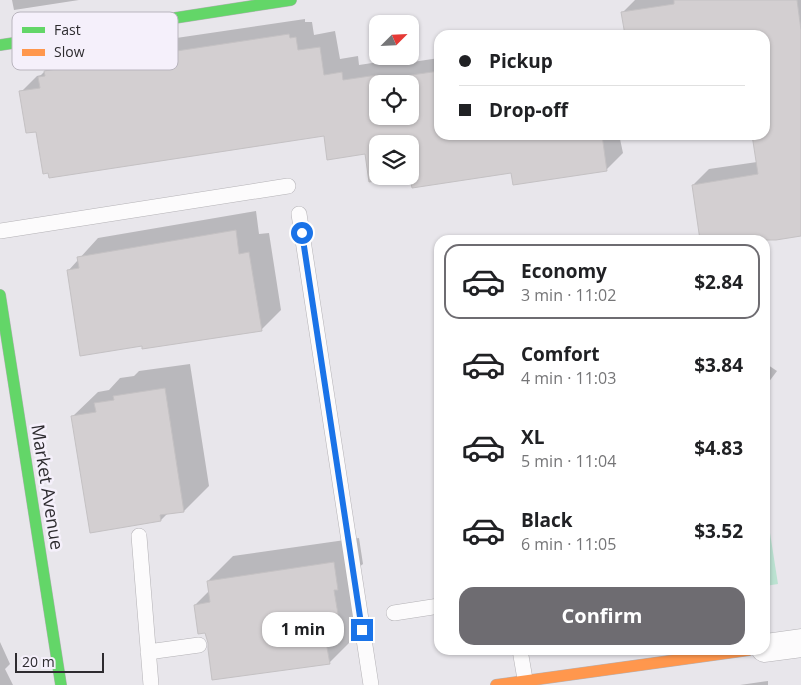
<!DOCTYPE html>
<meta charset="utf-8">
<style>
:root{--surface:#fff;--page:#f2f2f2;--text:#202124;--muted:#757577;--line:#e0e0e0;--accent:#6e6c71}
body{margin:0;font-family:"Open Sans",sans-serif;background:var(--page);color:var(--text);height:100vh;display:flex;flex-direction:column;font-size:19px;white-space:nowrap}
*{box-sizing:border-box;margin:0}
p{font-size:16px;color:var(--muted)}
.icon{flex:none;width:28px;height:28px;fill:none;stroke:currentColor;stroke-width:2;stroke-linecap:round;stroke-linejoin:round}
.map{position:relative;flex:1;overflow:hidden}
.panel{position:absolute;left:434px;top:235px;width:336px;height:420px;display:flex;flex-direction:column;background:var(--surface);border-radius:15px;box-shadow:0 1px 4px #0004}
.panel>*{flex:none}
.top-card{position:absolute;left:434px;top:30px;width:336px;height:110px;border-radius:15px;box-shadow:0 1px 4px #0004;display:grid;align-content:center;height:110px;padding:0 25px;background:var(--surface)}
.needle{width:32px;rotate:66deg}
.buttons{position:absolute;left:369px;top:15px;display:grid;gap:10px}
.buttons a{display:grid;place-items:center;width:50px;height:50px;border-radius:10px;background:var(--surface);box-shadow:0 1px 4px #0004;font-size:25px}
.scale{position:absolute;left:15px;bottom:12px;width:89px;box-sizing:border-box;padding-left:5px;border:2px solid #2d2b2f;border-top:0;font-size:14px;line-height:18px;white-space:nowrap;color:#2d2b2f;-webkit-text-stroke:4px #f5f0fb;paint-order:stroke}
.end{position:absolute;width:22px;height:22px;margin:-11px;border:6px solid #1a73e8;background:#fff;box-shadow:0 0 0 2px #fff}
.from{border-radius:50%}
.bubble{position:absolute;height:35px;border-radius:15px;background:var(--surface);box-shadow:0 1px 4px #0004;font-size:16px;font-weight:700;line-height:35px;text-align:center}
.top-card b{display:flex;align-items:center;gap:18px;height:48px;font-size:19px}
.top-card b+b{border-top:1px solid var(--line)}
.top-card i{width:12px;height:12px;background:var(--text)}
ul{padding:9px 0 0;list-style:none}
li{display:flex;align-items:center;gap:15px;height:75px;margin:0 10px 8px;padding:0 15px;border:2px solid transparent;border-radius:15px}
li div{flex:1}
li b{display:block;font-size:19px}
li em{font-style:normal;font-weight:700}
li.selected{border-color:var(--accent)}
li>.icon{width:45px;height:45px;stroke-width:1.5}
.button{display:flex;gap:10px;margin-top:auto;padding:10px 25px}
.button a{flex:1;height:58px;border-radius:15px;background:var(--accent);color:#fff;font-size:20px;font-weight:700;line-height:58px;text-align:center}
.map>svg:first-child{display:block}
.grass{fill:#bbe2d1}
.shadow{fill:#0003;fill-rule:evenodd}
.building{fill:#d3cfd1;stroke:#c4c1c3;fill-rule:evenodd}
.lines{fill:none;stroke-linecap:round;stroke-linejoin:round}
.lane-casing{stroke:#b4b2b6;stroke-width:16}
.street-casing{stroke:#b4b2b6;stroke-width:29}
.fast-casing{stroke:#b4b2b6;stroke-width:12}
.slow-casing{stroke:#b4b2b6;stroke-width:12}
.lane{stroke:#fcfbfc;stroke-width:15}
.street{stroke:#fcfbfc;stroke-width:28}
.fast{stroke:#63d668;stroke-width:11}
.slow{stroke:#ff974d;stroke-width:11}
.route{stroke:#1a73e8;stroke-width:6}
.labels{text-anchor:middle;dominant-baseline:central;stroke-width:5;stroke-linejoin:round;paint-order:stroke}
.street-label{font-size:18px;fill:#2d2b2f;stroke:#f5f0fb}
.key{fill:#f5f0fb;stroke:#b9b5be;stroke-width:1}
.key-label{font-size:14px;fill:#2d2b2f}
</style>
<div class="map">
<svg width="801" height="685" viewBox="0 0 801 685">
<rect width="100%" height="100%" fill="#e8e6eb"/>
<path class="grass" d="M765 501 778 584 765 586Z"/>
<path class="shadow" d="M12 0H79L14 10Z
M635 0H801V235L765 240H702L693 185 709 169 757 162 753 135H765V35H594L625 30 622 13Z
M305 19V22H312L314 35 335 31 340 59 358 56 359 65 392 60 393 65 439 58V135H624L620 139 623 153 607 169 512 171 410 176V144H378L370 180 366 153 325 134 37 130 21 92 37 76 41 75 61 55ZM378 84H410V116H378Z
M530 32V35H512Z
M256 211 259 234 269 233 281 310 261 330 143 344 68 271 98 238Z
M765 363 777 371 765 387Z
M190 364 209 486 184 511 168 513 161 520 91 531 73 416 98 392 109 390 120 378 134 376 139 371Z
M359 538 363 564 359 567 362 614 352 624 355 637 330 662 209 643 195 605 209 591 208 581 233 556Z
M0 642 10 664 5 669 13 685H0Z
M768 681V685H740Z"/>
<path class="building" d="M674 0H797L801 30V236L776 240H700L692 185 758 174 752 135H765V35H625L621 12 674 4Z
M289 34 290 38 296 37 298 50 320 47 324 75 342 72 343 80 377 75V80L439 71V135H602L607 171 513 185 511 173 412 188 411 183 405 184 404 177 369 182 365 154 327 160 324 136 49 178 48 173 43 174 36 132 26 133 19 91 40 88 38 77 45 76 44 71ZM378 84H410V116H378ZM378 144H410V176H378Z
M236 230 239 254 249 252 262 331 142 349V346L80 356 67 270 79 268 77 257Z
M165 388 184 512 160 515 161 521 90 533 71 416 96 412 94 403 114 400 113 396Z
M334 562 338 590H334L338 614H334L338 640 326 642 330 664 212 680 208 649V643L205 633 198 634 194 605 210 602 207 581Z"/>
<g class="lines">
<g class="lane-casing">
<path id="lane" d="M299 214 371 685
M0 231 288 186
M139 536 151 685
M394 613 439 606
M520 650 526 685
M148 652 199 645"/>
</g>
<g class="street-casing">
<path id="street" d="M765 648 801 643"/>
</g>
<g class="fast-casing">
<path id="fast" d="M0 45 291 0
M0 295 61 685"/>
</g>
<g class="slow-casing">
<path id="slow" d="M496 685 749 650"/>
</g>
<use href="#lane" class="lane"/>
<use href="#street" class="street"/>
<use href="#fast" class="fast"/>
<use href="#slow" class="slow"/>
</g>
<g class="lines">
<path class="route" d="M302 233 362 630"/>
</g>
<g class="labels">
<g class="street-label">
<text transform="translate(48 487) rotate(81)">Market Avenue</text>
</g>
</g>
<rect x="12" y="12" width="166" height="58" rx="8" class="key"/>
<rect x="22" y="27" width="23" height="6" fill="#63d668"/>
<rect x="22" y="49" width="23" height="7" fill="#ff974d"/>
<g class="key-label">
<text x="54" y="35">Fast</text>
<text x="54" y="57">Slow</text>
</g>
</svg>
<div class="buttons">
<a><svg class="needle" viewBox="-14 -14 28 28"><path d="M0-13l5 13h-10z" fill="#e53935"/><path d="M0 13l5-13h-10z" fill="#757577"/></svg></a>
<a><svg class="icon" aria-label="locate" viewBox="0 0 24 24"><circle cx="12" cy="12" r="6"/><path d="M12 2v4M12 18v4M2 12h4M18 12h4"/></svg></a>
<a><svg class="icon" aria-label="layers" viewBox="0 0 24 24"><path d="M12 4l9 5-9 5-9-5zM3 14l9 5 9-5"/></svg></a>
</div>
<div class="scale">20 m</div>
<i class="end from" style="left:302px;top:233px"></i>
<i class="end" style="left:362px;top:630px"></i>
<div class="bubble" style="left:262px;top:612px;width:82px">1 min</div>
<div class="top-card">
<b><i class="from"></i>Pickup</b>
<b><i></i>Drop-off</b>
</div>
<section class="panel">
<ul>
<li class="selected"><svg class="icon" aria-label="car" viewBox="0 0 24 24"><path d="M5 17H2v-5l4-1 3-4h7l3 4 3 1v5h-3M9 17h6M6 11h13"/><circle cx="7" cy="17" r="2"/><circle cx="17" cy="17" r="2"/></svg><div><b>Economy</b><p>3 min · 11:02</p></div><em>$2.84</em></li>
<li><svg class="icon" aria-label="car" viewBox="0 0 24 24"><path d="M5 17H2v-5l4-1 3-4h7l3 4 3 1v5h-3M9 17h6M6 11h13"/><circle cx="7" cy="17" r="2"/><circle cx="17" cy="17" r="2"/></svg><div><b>Comfort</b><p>4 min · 11:03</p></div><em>$3.84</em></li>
<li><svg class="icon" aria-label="car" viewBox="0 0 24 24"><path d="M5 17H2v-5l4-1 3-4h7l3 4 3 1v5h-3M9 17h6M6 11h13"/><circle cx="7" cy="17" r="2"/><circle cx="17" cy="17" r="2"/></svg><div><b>XL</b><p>5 min · 11:04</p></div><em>$4.83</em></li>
<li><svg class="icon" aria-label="car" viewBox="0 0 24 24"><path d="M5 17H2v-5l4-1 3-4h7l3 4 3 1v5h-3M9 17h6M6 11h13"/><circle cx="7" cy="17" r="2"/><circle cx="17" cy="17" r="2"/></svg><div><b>Black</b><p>6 min · 11:05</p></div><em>$3.52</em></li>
</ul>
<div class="button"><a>Confirm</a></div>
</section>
</div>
